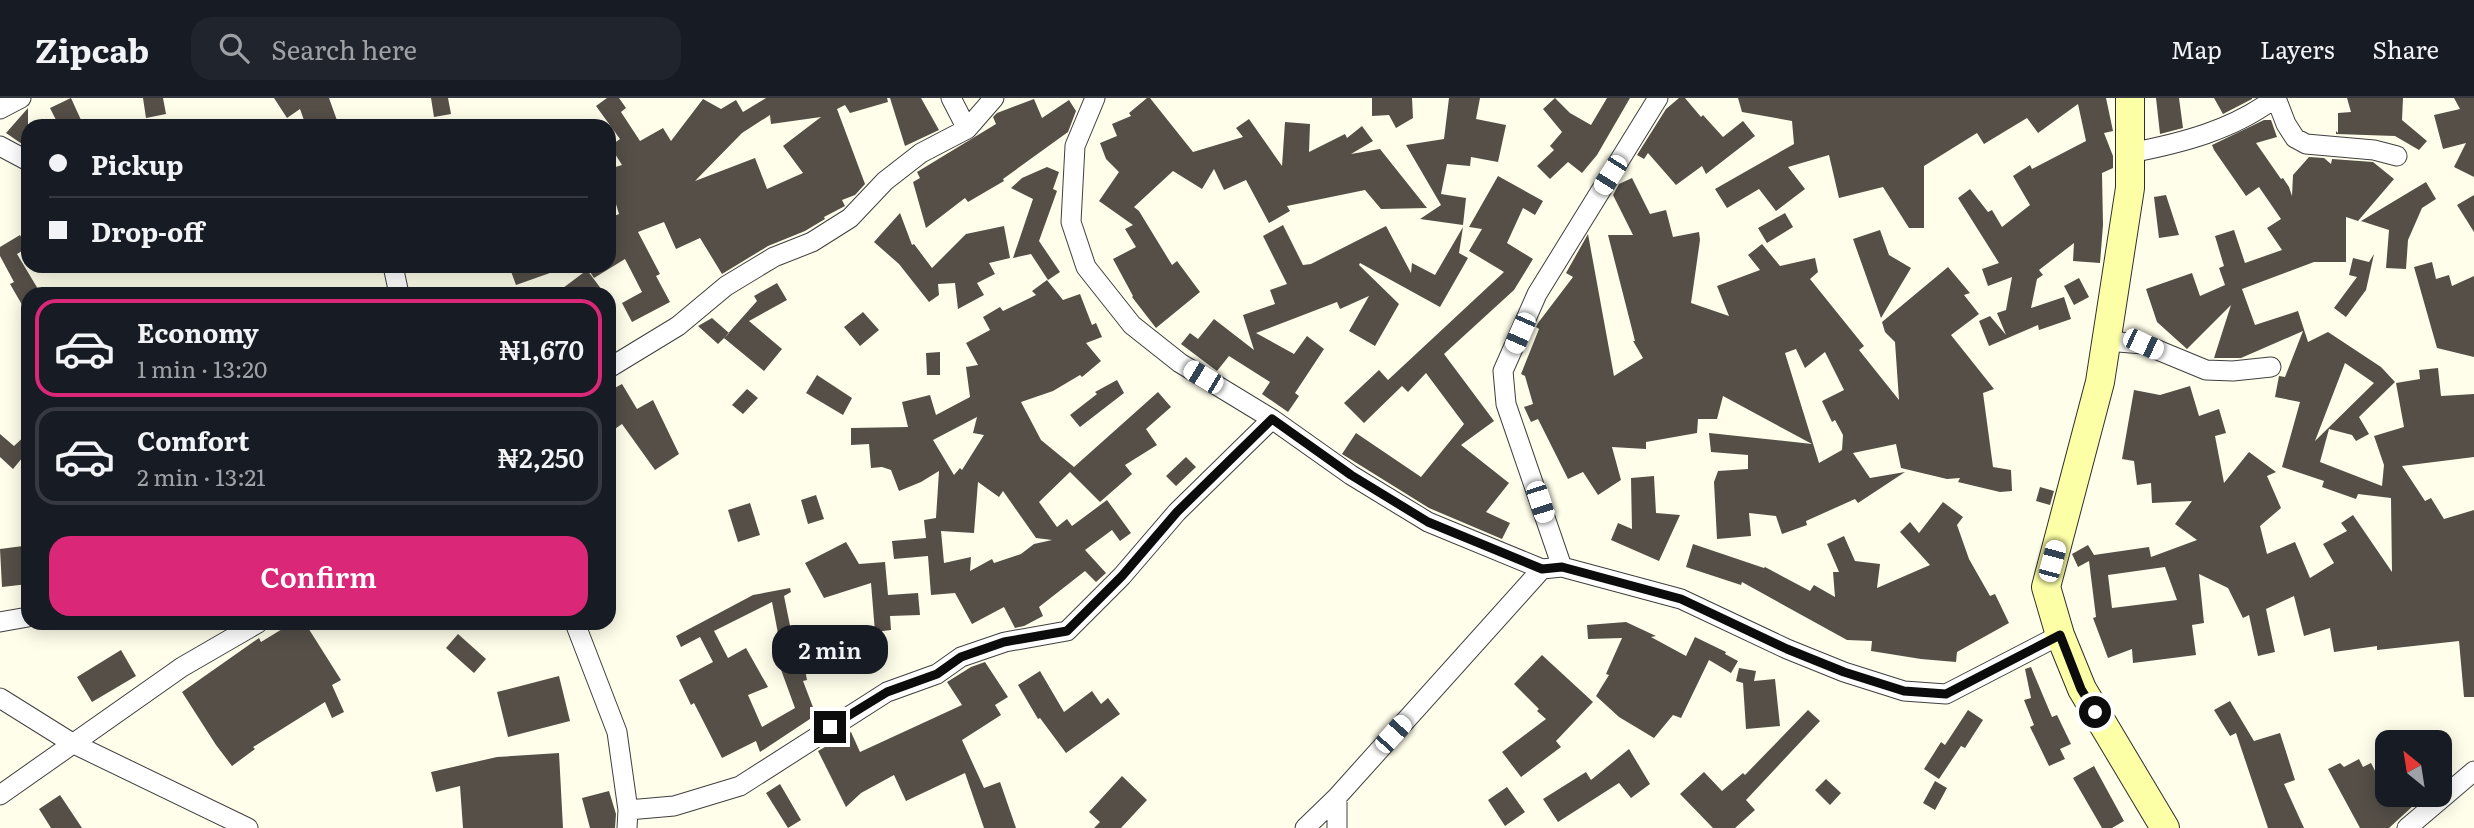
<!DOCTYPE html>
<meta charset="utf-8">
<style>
:root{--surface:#171b24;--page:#20242c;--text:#f1f3f6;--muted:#9ea1a6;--line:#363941;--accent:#db2777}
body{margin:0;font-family:Literata,serif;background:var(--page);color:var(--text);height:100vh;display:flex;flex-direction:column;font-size:26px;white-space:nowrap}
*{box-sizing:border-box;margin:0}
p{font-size:23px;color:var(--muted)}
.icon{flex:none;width:38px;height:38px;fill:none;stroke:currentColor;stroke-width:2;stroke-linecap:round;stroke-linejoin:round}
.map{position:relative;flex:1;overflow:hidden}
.side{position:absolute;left:21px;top:189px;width:595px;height:343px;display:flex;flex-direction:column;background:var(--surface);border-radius:21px;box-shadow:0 4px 18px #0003}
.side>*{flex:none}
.hud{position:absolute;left:21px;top:21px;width:595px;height:154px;border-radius:21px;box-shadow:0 4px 18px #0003;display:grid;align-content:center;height:154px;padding:0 28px;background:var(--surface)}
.needle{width:46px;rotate:330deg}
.tools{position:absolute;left:2375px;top:632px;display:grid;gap:14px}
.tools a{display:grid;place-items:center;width:77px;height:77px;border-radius:14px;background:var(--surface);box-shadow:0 4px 18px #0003;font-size:35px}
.end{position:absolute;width:32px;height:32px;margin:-16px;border:9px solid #0c0c0c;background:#fff;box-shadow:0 0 0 4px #fff}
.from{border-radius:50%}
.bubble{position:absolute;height:49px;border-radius:21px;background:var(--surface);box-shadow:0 4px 18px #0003;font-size:23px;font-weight:600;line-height:49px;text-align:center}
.car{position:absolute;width:21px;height:42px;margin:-21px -10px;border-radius:9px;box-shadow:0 0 5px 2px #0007;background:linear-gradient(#fff 24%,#345 0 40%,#fff 0 76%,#345 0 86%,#fff 0)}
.hud b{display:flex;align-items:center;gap:24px;height:66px;font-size:26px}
.hud b+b{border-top:2px solid var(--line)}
.hud i{width:18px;height:18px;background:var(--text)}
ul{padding:12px 0 0;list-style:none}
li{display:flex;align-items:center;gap:21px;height:98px;margin:0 14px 10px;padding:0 14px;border:4px solid var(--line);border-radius:21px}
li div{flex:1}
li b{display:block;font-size:26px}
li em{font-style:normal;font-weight:600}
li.on{border-color:var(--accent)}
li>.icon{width:63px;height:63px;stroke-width:1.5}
.cta{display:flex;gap:14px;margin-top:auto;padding:14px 28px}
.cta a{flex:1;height:80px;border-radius:21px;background:var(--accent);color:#fff;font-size:28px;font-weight:600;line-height:80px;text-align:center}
header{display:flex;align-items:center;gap:42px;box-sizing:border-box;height:98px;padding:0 35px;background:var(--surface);border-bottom:2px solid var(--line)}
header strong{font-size:33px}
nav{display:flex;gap:38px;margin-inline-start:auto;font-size:24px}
.search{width:490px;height:63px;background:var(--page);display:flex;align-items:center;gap:18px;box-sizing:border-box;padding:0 24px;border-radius:21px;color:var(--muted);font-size:26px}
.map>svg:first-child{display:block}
.building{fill:#554f48;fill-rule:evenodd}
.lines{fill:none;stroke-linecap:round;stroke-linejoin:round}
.street-casing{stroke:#3f3f3f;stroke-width:21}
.secondary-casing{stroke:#2e2e2e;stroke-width:30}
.street{stroke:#fff;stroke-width:19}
.secondary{stroke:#fcffa6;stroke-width:28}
.route{stroke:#0c0c0c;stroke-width:9}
</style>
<header>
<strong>Zipcab</strong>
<div class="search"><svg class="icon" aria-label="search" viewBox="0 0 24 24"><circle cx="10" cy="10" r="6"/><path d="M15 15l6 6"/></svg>Search here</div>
<nav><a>Map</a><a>Layers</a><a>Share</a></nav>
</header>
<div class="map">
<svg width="2474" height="730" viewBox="0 0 2474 730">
<rect width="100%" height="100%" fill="#fffeeb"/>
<path class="building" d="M71 0 81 22 68 28H59L50 10Z
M143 0H163L166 16 146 20Z
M274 0H329L339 28H306L300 11 287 20Z
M431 0H448L451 16 434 19Z
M607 0H619L626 10 621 14 640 43 663 30 671 43 703 1 721 11 736 2 743 14 766 0H887L888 4 850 15 845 7 837 11 865 86 855 97 842 102 845 108 824 119 825 121 805 133 768 148 722 176 700 140 676 151 664 124 638 134 660 176 656 178 670 204 632 224 622 205 642 194 625 161 594 180 588 171 592 168H609V155L612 153 609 154V120L619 116 609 83V71L622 67 610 48 620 41 596 8ZM770 17 771 26 821 19 783 48 803 75 767 91 755 60 695 83 742 35Z
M890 0H921L939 32 905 48Z
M1147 0H1150L1193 54 1243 39 1236 30 1249 21 1282 68 1285 24 1310 26 1309 54 1345 36 1347 40 1362 28 1373 43 1351 56 1380 51 1427 110 1381 111 1365 92 1287 108 1290 113 1269 125 1246 82 1224 92 1214 71 1202 91 1173 73 1134 109 1139 113 1172 167 1177 163 1200 194 1156 230 1132 199 1133 198 1113 161 1136 149 1125 131 1133 127 1099 103 1119 74 1106 61 1100 45 1117 38 1112 26 1131 18 1129 15Z
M1372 0H1412L1413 20 1396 30 1389 17 1372 18Z
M1449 0H1480L1476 21 1506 27 1498 64 1471 59 1470 68 1447 66 1441 96 1466 100 1463 127 1420 121 1441 107 1406 47 1444 41Z
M1555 0 1570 15 1591 27 1607 0H1630L1597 57 1582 75 1568 64 1550 81 1537 68 1554 52 1550 48 1562 34 1543 11Z
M1679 0H1685L1701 19 1703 17 1723 39 1743 23 1755 38 1706 76 1702 68 1676 87 1648 55 1644 61 1637 57 1666 11Z
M1738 0H2106L2113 33 2104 35 2113 58V70L2102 75 2103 127 2100 165 2073 163 2074 145 2039 172 2043 177 2037 181 2031 210 2064 199 2071 221 2039 232 2038 227 1989 248 1979 223 1990 218 2006 237 1997 215 2006 212 2012 179 1988 188 1982 171 1999 165 1958 100 1970 91 1988 114 1992 112 2002 129 2030 107 2013 78 2030 67 2032 71 2086 43 2078 6 2038 35 2027 20 1984 46 1977 35 1924 68V130H1909L1883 89 1839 100 1829 57 1788 69 1805 91 1776 113 1759 91 1727 110 1715 91 1794 46 1792 23 1742 14Z
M2156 0H2179L2183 30 2160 36Z
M2214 0H2252V1L2223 16Z
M2347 0H2403L2402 22 2427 43 2419 52 2395 38 2336 36V33L2338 35V15L2351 14Z
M2454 0H2474V79L2454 69 2466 45 2443 51 2434 17 2460 11Z
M1034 1 1042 20 1069 2 1076 13 1068 34 1003 81 1004 83 968 104 965 100 926 130 913 84 920 80 917 74 996 26 993 19 997 15Z
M28 10V38L22 46 6 35Z
M2264 22H2271L2277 39 2256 45 2281 81 2283 80 2289 89 2292 98 2293 77 2309 59 2324 60 2331 66 2332 61 2373 64 2394 81 2358 123 2346 119V164H2314L2242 191 2255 227 2298 213 2308 244 2328 234 2381 269 2395 284 2359 319 2369 336 2356 343 2352 337 2329 331 2320 364 2382 388 2384 367 2374 338 2404 329 2396 285 2420 281 2419 272 2438 270 2441 298 2474 296V359L2402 368 2425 403 2431 400 2444 421 2474 412V599H2464L2459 543 2377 552V548L2334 554 2330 530 2304 538 2294 498 2266 511 2275 554 2258 558 2249 517 2243 520 2228 490 2199 476 2204 525 2192 527 2196 557 2133 565 2132 551 2108 560 2093 520 2096 519 2089 463 2078 469 2072 456 2088 447 2094 457 2149 449 2151 459 2197 442 2175 426 2192 403 2152 405 2151 385 2137 387 2134 363 2122 361 2134 292 2160 297 2190 288 2199 318 2219 311 2226 335 2215 338 2224 385 2249 354 2276 374 2267 378 2281 410 2260 428 2267 456 2295 444 2310 480 2334 465 2323 446 2347 433 2341 425 2353 417 2392 474 2391 400 2358 396 2356 401 2322 389 2324 383 2282 369 2300 304 2275 299 2279 278 2285 279 2303 233 2241 260H2214L2231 207 2187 251 2157 224 2146 191 2192 175 2200 198 2225 187 2219 170 2224 168 2215 138 2234 132 2245 165 2282 152 2267 130 2281 121 2259 89 2246 98 2214 52 2212 47ZM2345 265 2374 285 2315 343ZM2165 469 2177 502 2112 510 2108 477Z
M1047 69 1059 74 1053 91 1057 93 1039 143 1060 174 1048 182 1031 156 1013 160 1033 101 1011 90 1022 80Z
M1498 78 1543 103 1535 117 1523 110 1507 145 1533 161 1514 192 1444 256 1494 323 1461 347 1509 385 1486 414 1510 425 1502 441 1429 410 1342 356 1356 335 1421 379 1464 326 1426 275 1408 294 1402 288 1364 325 1344 305 1379 272 1388 282 1504 174 1469 153 1482 131 1469 129Z
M1632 80 1650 116 1666 112 1673 139 1699 134 1700 142 1691 205 1729 218 1717 188 1760 172 1748 157 1762 146 1780 168 1815 160 1818 174 1810 181 1864 248 1859 252 1899 302 1895 244 1885 234 1882 224 1948 169 1970 195 1964 197 1979 216 1951 237 1994 291 1983 295 1993 369 2011 372 2012 393 2000 394 1958 384 1960 380 1947 381 1901 370 1896 346 1853 355 1870 380 1905 374 1858 405 1855 401 1806 423 1807 427 1782 436 1776 418 1749 415 1751 438 1717 441 1714 384 1718 373 1748 371V357L1711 354 1709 335 1812 346 1723 298 1717 321H1698L1697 335 1646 344V351L1612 349 1621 382 1598 397 1583 374 1568 381 1538 321 1531 324 1524 309 1533 306 1525 278 1521 276 1539 231 1536 229 1538 225 1573 179 1566 175 1588 136 1614 278 1643 260 1633 243H1635L1608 137H1633L1613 97 1619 86ZM1796 251 1805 270 1825 254 1844 292 1822 303 1832 324 1835 322 1843 337 1842 352 1819 365 1785 255Z
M2426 84 2436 101 2422 110 2408 142 2406 171 2386 170 2389 132 2361 123Z
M2166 97 2179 137 2159 140 2154 99Z
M2474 97V134L2457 107Z
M900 115 912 147 914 146 932 170 966 136 1004 128 1010 160 989 165 995 176 977 185 984 197 958 211 955 185 938 186 939 197 929 204 899 166 874 144Z
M1785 115 1793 129 1767 145 1758 130Z
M1283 127 1303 167 1311 166 1386 128 1411 175 1412 165 1435 177 1463 129 1459 155 1468 160 1440 209 1360 165 1359 167 1399 206 1375 248 1349 233 1369 198 1340 211 1337 204 1256 235 1294 256 1307 238 1324 251 1295 295 1299 298 1288 314 1262 296 1270 284 1229 258 1217 273 1181 246 1190 235 1198 241 1214 221 1254 252 1243 217 1275 206 1270 192 1287 186 1263 138Z
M1880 132 1889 157 1911 170 1881 220 1853 141Z
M20 137 27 150 17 156 41 196H28V217L10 186 14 184 0 158V149Z
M2374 156 2366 192 2346 219 2334 210 2357 179 2349 177 2353 160 2369 164Z
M2432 164 2436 181 2449 177 2452 188 2474 178V259L2437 250 2414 169Z
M509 168H563L564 170 516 187Z
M587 172 605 196H555Z
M2079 180 2089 199 2074 207 2064 188Z
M1047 182 1063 202 1080 196 1092 227 1096 225 1102 239 1086 245 1101 263 1082 279 1080 277 1053 293 1021 304 1041 342 1074 369 1158 294 1171 309 1146 331 1157 347 1125 367 1132 376 1100 404 1070 374 1039 404 1057 429 1067 421 1072 428 1107 402 1131 435 1120 443 1112 432 1085 452 1106 475 1096 484 1085 473 1039 509 1043 518 1024 528 1015 530 1004 509 972 526 955 495 931 497 928 458 894 461 892 443 926 440 924 422 936 420 939 373 921 384 899 393 891 372 882 369 871 370 869 346 851 347V330L908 329 902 304 930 297 936 317 970 299 966 269 978 267 966 245 990 232 983 219 1000 209 1003 213 1036 197 1032 193ZM977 319 973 335 984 337 962 372 960 370 954 377 933 342ZM978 384 999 399 1003 393 1036 440 1052 442 1034 446 1021 456 994 465 992 461 970 473 971 459 944 465 941 433 974 435Z
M777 185 787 202 749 223 782 251 764 273 724 240 757 203 754 198Z
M863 214 879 232 860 248 844 229Z
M712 220 729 235 718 246 698 228Z
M940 254V277H927L926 255Z
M817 277 852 300 843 317 806 295Z
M1117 282 1124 295 1080 329 1070 317 1097 296 1095 294Z
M622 286 637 311 653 302 679 356 655 372 622 326 609 335V293Z
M747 291 758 300 743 316 732 307Z
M28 335V353L13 371 0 359V336L14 348Z
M1186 359 1196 369 1176 388 1166 378Z
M1654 378 1656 415 1680 417 1659 463 1611 442 1618 425 1632 431 1631 380Z
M2040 389 2054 393 2050 407 2036 403Z
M816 397 824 421 808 426 801 402Z
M1943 404 1963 419 1957 427 1969 461 1990 498 1995 496 2009 525 1957 554 1956 564 1921 561 1871 553 1872 543 1847 542 1742 484 1741 487 1686 469 1693 446 1764 470 1765 469 1810 493 1814 487 1835 499 1833 474H1839L1827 446 1844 438 1855 463 1880 466 1877 490 1930 467 1900 434 1910 424 1919 435Z
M750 405 760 437 738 444 728 412Z
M846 444 859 466 885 464 888 497 918 495 920 517 890 518 891 532 875 534 871 485 824 500 805 465Z
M23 448 28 486 2 489 0 451Z
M790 490 791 494 784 498 797 562 803 561 807 582 803 583 816 617 760 654 756 643 722 660 694 605 691 607 679 582 713 564 700 539 681 549 676 538 753 497ZM772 504 784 567 780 569 795 610 762 629 748 597 768 589 746 550 728 560 714 533Z
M1626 524 1656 538 1651 539 1686 558 1695 539 1726 554 1725 556 1738 563 1731 575 1709 562 1681 620 1673 617 1654 640 1619 619 1596 598 1609 577 1606 576 1622 540 1588 541 1587 527Z
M292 525H305L341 582 332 587 344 614 332 620 325 604 253 649 255 651 232 668 216 647 182 594 259 540 261 544Z
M458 536 486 561 474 575 446 550Z
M121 552 136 578 92 604 77 579Z
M1542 557 1593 604 1556 643 1561 649 1521 679 1502 654 1546 621 1537 613 1539 611 1514 586Z
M985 564 1008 599 995 607 1001 617 962 642 984 690 1000 684 1016 730H984L965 675 906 703 894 677 861 695 846 709 818 653 851 634 860 654 962 607 947 584 971 569Z
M2031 569 2052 619 2057 617 2071 646 2060 651 2065 661 2049 668 2030 629 2034 627 2024 602 2031 600 2025 571Z
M1739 570 1756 573 1754 583 1775 581 1780 628 1746 631 1743 585 1736 583Z
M1040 573 1064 614 1092 593 1101 606 1108 600 1120 616 1066 655 1040 620 1038 621 1018 587Z
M559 578 570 623 508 639 497 594Z
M2230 603 2254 643 2280 635 2295 682 2284 686 2304 730H2268L2236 635 2230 638 2214 612Z
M1808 612 1820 623 1746 702 1755 712 1735 730H1713L1680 696 1704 674 1722 693 1743 675 1745 677Z
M1968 612 1983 622 1965 650 1961 648 1939 681 1924 671 1941 644 1945 647Z
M1629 651 1650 686 1631 700 1619 685 1558 724 1543 701 1586 674 1591 682Z
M559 655 563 730H463L460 688 436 694 431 674 497 659Z
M2359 661 2363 669 2371 665 2387 696H2426L2389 730H2360L2328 671 2340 665 2344 669Z
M2094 668 2124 723 2112 730H2102L2073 680Z
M1122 678 1147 702 1121 730H1094L1100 724 1089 714Z
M1826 681 1841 695 1830 707 1815 692Z
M1935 683 1947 690 1935 712 1923 705Z
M780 686 801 722 788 730 766 695Z
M1507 689 1525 714 1505 728 1488 702Z
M609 693 616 716 615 730H590L582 700Z
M60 697 82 730H51L39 711Z"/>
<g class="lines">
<g class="street-casing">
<path id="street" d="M951 0 967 31
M1095 0 1075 48 1071 124 1086 169 1132 227 1180 265 1272 321 1351 377 1428 424 1542 471
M2276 0 2286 26 2295 40 2306 46 2374 52 2397 58
M0 11 21 0
M0 48 28 63
M2130 55C2182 45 2233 32 2275 0
M393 168 399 196
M2106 243 2143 246 2206 272 2233 273 2271 269
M609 270 678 228 726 188 774 159 812 144 850 120 885 83 921 55 967 31 994 0
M1562 469 1681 501 1787 551 1844 574 1904 593 1946 596 2060 537
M0 524 28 519
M575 525 617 634 628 712 627 730
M0 600 72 645 248 730
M0 697 182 569 258 525
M628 712 674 708 740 688 887 594 937 576 961 559 1005 544 1067 533 1122 478 1177 414 1272 321
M1305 730 1337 699
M1337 730V699L1542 471 1562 469 1506 306 1503 273 1537 196 1658 0
M2407 730 2474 673"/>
</g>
<g class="secondary-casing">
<path id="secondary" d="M2130 0V90L2100 284 2046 489 2060 537 2082 591 2165 730"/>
</g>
<use href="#street" class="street"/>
<use href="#secondary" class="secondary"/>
</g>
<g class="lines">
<path class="route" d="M830 629 887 594 937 576 961 559 1004 544 1067 533 1122 478 1177 414 1272 321 1351 377 1428 424 1542 471 1562 469 1681 501 1787 551 1844 574 1904 593 1946 596 2060 537 2081 591 2095 614"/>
</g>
</svg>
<div class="tools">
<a><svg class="needle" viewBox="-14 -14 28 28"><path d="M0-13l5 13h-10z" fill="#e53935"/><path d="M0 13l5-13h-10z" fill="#9ea1a6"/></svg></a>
</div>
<i class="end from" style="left:2095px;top:614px"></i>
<i class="end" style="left:830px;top:629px"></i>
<div class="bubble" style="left:772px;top:527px;width:116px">2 min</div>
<i class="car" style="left:1610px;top:77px;rotate:212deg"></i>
<i class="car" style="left:1520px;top:235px;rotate:204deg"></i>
<i class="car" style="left:2143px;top:246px;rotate:115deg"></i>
<i class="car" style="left:1203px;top:279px;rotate:301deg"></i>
<i class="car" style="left:1540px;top:404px;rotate:162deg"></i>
<i class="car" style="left:2052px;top:463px;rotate:15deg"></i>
<i class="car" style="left:1393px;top:636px;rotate:42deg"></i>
<div class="hud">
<b><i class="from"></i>Pickup</b>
<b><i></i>Drop-off</b>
</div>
<section class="side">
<ul>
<li class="on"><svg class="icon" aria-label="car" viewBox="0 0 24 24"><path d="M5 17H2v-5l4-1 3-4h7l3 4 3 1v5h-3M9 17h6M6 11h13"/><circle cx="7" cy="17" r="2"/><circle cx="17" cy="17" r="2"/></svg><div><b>Economy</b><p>1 min · 13:20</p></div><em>₦1,670</em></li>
<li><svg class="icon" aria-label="car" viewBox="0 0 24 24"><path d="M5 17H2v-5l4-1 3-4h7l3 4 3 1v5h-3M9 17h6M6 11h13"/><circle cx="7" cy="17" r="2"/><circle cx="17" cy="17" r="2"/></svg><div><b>Comfort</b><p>2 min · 13:21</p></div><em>₦2,250</em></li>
</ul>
<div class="cta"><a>Confirm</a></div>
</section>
</div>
